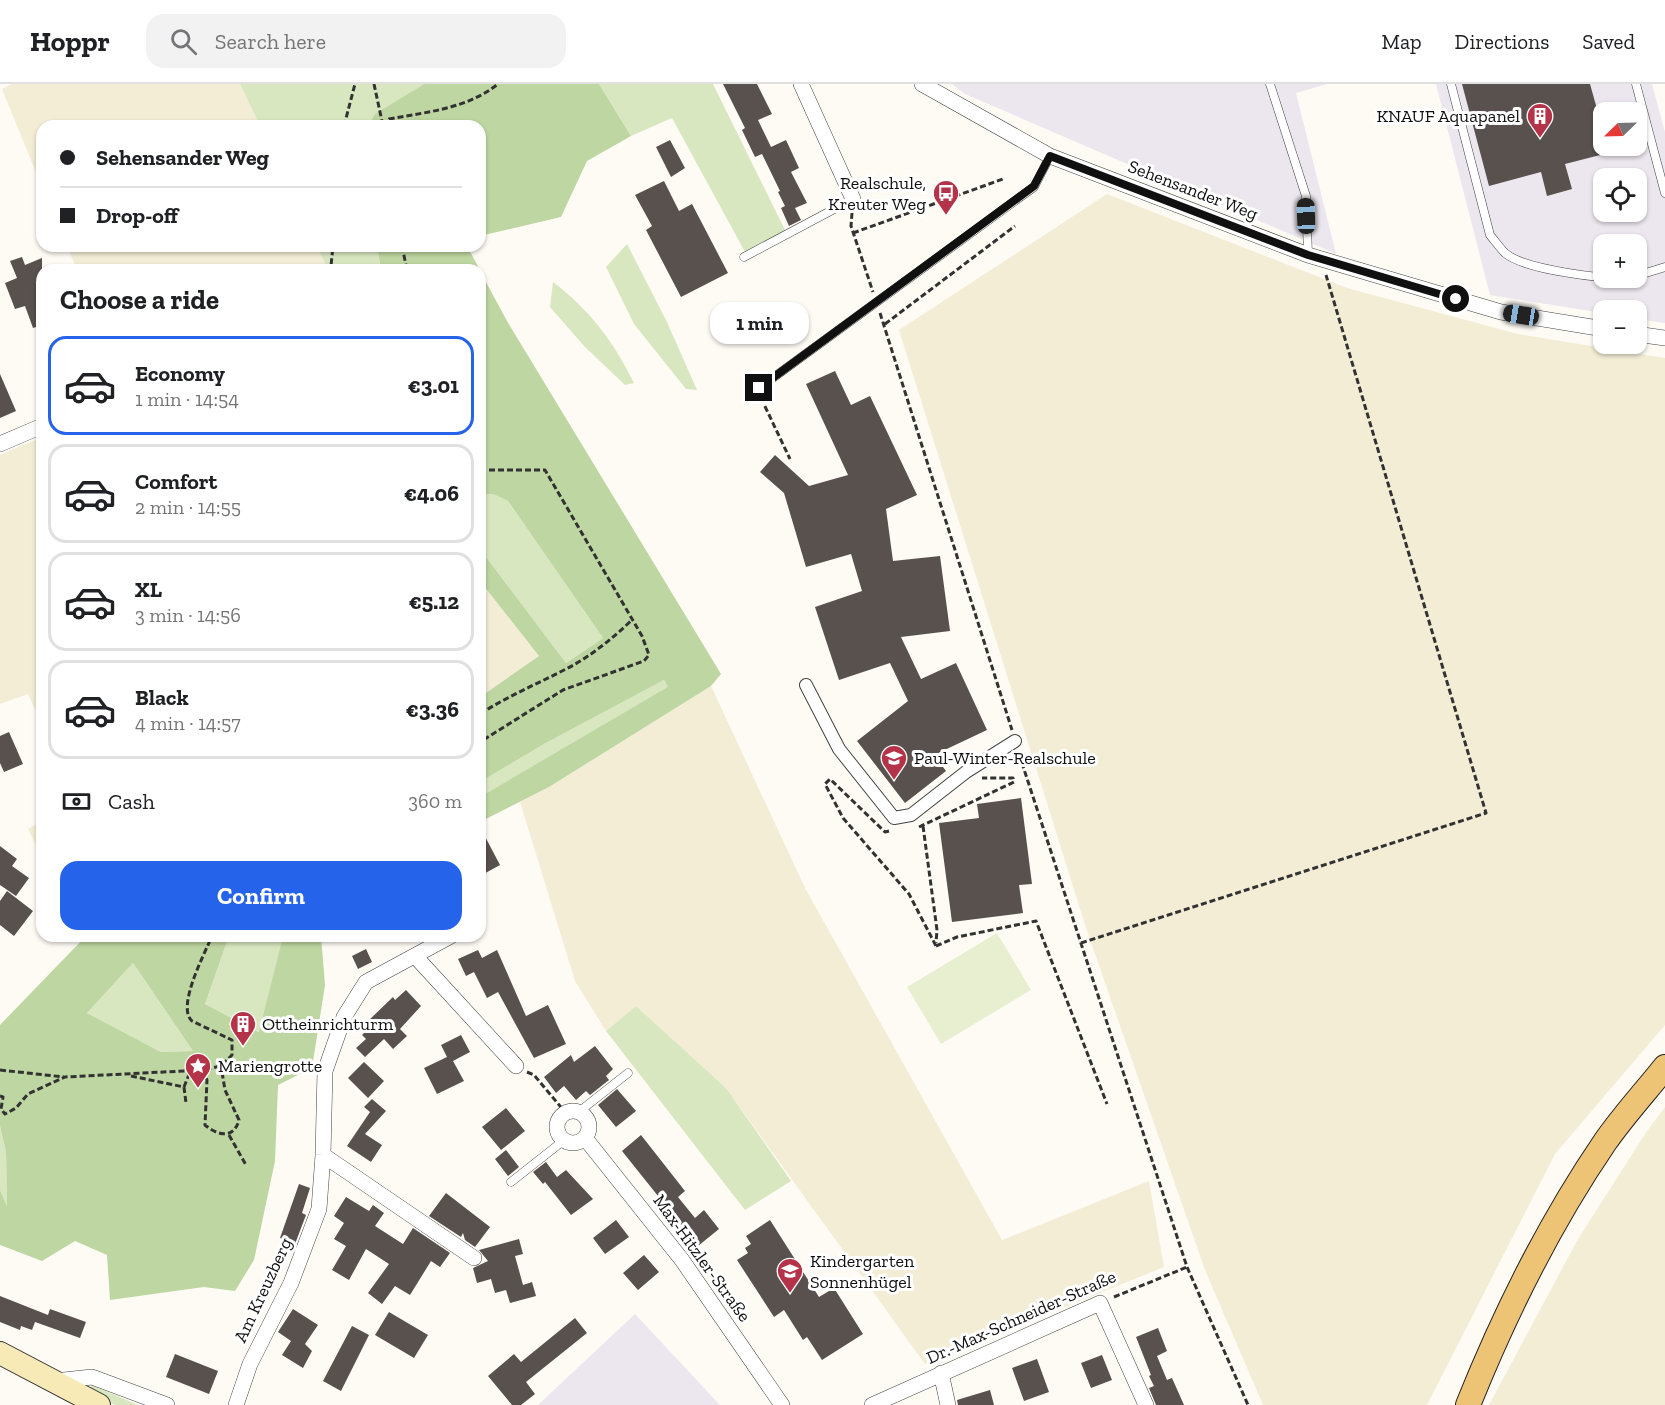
<!DOCTYPE html>
<meta charset="utf-8">
<style>
:root{--surface:#fff;--page:#f2f2f2;--text:#202124;--muted:#757577;--line:#e0e0e0;--accent:#2563eb}
body{margin:0;font-family:"Zilla Slab",serif;background:var(--page);color:var(--text);height:100vh;display:flex;flex-direction:column;font-size:22px;white-space:nowrap}
*{box-sizing:border-box;margin:0}
p{font-size:20px;color:var(--muted)}
.icon{flex:none;width:33px;height:33px;fill:none;stroke:currentColor;stroke-width:2;stroke-linecap:round;stroke-linejoin:round}
.map{position:relative;flex:1;overflow:hidden}
.details{position:absolute;left:36px;top:180px;width:450px;height:678px;display:flex;flex-direction:column;background:var(--surface);border-radius:18px;box-shadow:0 2px 4px #0004}
.details>*{flex:none}
.top-card{position:absolute;left:36px;top:36px;width:450px;height:132px;border-radius:18px;box-shadow:0 2px 4px #0004;display:grid;align-content:center;height:132px;padding:0 24px;background:var(--surface)}
.needle{width:39px;rotate:247deg}
.buttons{position:absolute;left:1593px;top:18px;display:grid;gap:12px}
.buttons a{display:grid;place-items:center;width:54px;height:54px;border-radius:12px;background:var(--surface);box-shadow:0 2px 4px #0004;font-size:30px}
.end{position:absolute;width:27px;height:27px;margin:-14px;border:8px solid #101010;background:#fff;box-shadow:0 0 0 3px #fff}
.from{border-radius:50%}
.bubble{position:absolute;height:42px;border-radius:18px;background:var(--surface);box-shadow:0 2px 4px #0004;font-size:20px;font-weight:700;line-height:42px;text-align:center}
.car{position:absolute;width:18px;height:36px;margin:-18px -9px;border-radius:8px;box-shadow:0 0 4px 2px #0007;background:linear-gradient(#222 24%,#8ab4d8 0 40%,#222 0 76%,#8ab4d8 0 86%,#222 0)}
.top-card b{display:flex;align-items:center;gap:21px;height:57px;font-size:22px}
.top-card b+b{border-top:2px solid var(--line)}
.top-card i{width:15px;height:15px;background:var(--text)}
ul{padding:0;list-style:none}
li{display:flex;align-items:center;gap:18px;height:99px;margin:0 12px 9px;padding:0 12px;border:3px solid var(--line);border-radius:18px}
li div{flex:1}
li b{display:block;font-size:22px}
li em{font-style:normal;font-weight:700}
li.on{border-color:var(--accent)}
li>.icon{width:54px;height:54px;stroke-width:1.5}
h2{padding:0 24px;font-size:27px;line-height:72px}
.pay{display:flex;align-items:center;gap:15px;height:66px;padding:0 24px;font-size:22px}
.pay p{margin-inline-start:auto}
.primary-button{display:flex;gap:12px;margin-top:auto;padding:12px 24px}
.primary-button a{flex:1;height:69px;border-radius:18px;background:var(--accent);color:#fff;font-size:24px;font-weight:700;line-height:69px;text-align:center}
header{display:flex;align-items:center;gap:36px;box-sizing:border-box;height:84px;padding:0 30px;background:var(--surface);border-bottom:2px solid var(--line)}
header strong{font-size:28px}
nav{display:flex;gap:33px;margin-inline-start:auto;font-size:21px}
.search{width:420px;height:54px;background:var(--page);display:flex;align-items:center;gap:15px;box-sizing:border-box;padding:0 21px;border-radius:18px;color:var(--muted);font-size:22px}
.map>svg:first-child{display:block}
.industrial{fill:#ece6ee;fill-rule:evenodd}
.farmland{fill:#f3edd6}
.green{fill:#d8e7c0}
.forest{fill:#bed6a1;fill-rule:evenodd}
.pitch{fill:#e8efd1}
.building{fill:#58514e}
.lines{fill:none;stroke-linecap:round;stroke-linejoin:round}
.service-casing{stroke:#434343;stroke-width:9}
.pedestrian-casing{stroke:#434343;stroke-width:14}
.minor-casing{stroke:#434343;stroke-width:16}
.secondary-casing{stroke:#323232;stroke-width:24}
.primary-casing{stroke:#212121;stroke-width:26}
.path{stroke:#323232;stroke-width:3;stroke-dasharray:6 3;stroke-linecap:butt}
.service{stroke:#fff;stroke-width:8}
.pedestrian{stroke:#fff;stroke-width:12}
.minor{stroke:#fff;stroke-width:15}
.secondary{stroke:#f8eab6;stroke-width:22}
.primary{stroke:#edc376;stroke-width:24}
.route{stroke:#101010;stroke-width:8}
.labels{text-anchor:middle;dominant-baseline:central;stroke-width:6;stroke-linejoin:round;paint-order:stroke}
.poi-label{font-size:18px;fill:#101010;stroke:#fff;text-anchor:start}
.street-label{font-size:18px;fill:#101010;stroke:#fff}
</style>
<header>
<strong>Hoppr</strong>
<div class="search"><svg class="icon" aria-label="search" viewBox="0 0 24 24"><circle cx="10" cy="10" r="6"/><path d="M15 15l6 6"/></svg>Search here</div>
<nav><a>Map</a><a>Directions</a><a>Saved</a></nav>
</header>
<div class="map">
<svg width="1665" height="1321" viewBox="0 0 1665 1321">
<rect width="100%" height="100%" fill="#fefbf5"/>
<path class="industrial" d="M952 0H1327L1296 9 1336 170 965 10Z
M1436 0H1652L1665 48V239L1637 235 1636 226H1604L1603 229 1490 211ZM1604 28H1636V62H1604ZM1604 94H1636V128H1604ZM1604 160H1636V194H1604Z
M635 1230 720 1321H538Z"/>
<path class="farmland" d="M11 0H240L260 42H42V103L2 5Z
M1107 110 1347 204 1518 250 1665 274V941L1555 1070 1427 1321H1263L1205 1186 1086 844 899 246Z
M67 162H317L328 186H77Z
M42 353V640L28 610 0 620V371Z
M480 497 539 572 480 613Z
M711 602 805 804 1002 1156 1149 1097 1164 1183 925 1280 726 1004 636 922 606 947 575 897 520 718 549 703Z
M42 737V774L28 745Z
M1665 1023V1321H1489L1578 1155 1647 1047Z"/>
<path class="green" d="M240 0H424L376 30 368 42H260Z
M599 0H713L786 148 745 168 672 34 631 52Z
M627 160 667 238 697 306 686 305 634 240 606 183Z
M317 162H377L381 186H328Z
M553 198C589 225 614 258 634 299L625 301 584 262 550 223Z
M493 410 508 417 603 554 566 579 480 465V411Z
M664 596 669 604 480 713V698L544 660Z
M229 852H283L260 948 205 920Z
M133 879 193 967 161 968 87 929Z
M636 922 726 1004 791 1097 745 1126 606 947Z
M0 1042 6 1068 7 1125 0 1106Z
M92 1301 138 1321H115L88 1307Z"/>
<path class="forest" d="M424 0H599L631 52 587 77 561 133 480 152V42H368L375 30Z
M377 162H467L480 186H381Z
M480 187 507 237 721 590 711 602 549 703 480 738V713L668 603 664 596 544 660 480 698V613L539 572 480 497V465L566 579 603 554 508 417 493 410 480 411Z
M86 852H229L205 920 259 948 283 852H321L325 901 312 984 278 1001 275 1077 254 1176 235 1207 204 1203 110 1216 107 1171 75 1157 42 1177 0 1161V1106L7 1123 6 1068 0 1042V941ZM133 879 193 967 161 968 87 929Z"/>
<path class="pitch" d="M997 849 1031 906 941 960 907 903Z"/>
<path class="building" d="M723 0H757L772 30 758 36 771 63 786 56 799 84 791 88 807 119 795 124 801 136 789 142 781 124 785 122 778 108 780 107 762 70 755 73 742 46 745 44Z
M1462 0H1590L1604 50V70L1565 80 1572 105 1547 112 1541 88 1489 102Z
M670 56 685 84 671 93 656 63Z
M664 97 679 127 692 120 728 189 681 213 646 146 652 142 635 111Z
M22 173 25 181 42 174V241L33 244 25 222 15 225 5 199 17 194 10 177Z
M835 287 851 321 870 312 917 411 886 425 893 477 940 472 950 547 901 553 921 595 956 579 987 646 934 671 946 687 905 719 857 657 908 617 890 579 839 596 815 523 862 507 851 470 806 483 784 409 760 388 775 371 809 402 848 391 806 300Z
M0 290 16 327 0 334Z
M9 648 23 680 4 688 0 679V652Z
M1021 714 1032 800 1019 801 1023 829 952 838 939 739 979 734 977 720Z
M480 743 500 781 480 792Z
M0 762 17 775 12 782 29 794 16 812 0 801Z
M7 807 33 827 14 852 0 841V817Z
M366 865 372 878 358 885 352 872Z
M478 866 482 874 497 866 526 932 548 921 566 960 534 974 498 908 487 914 474 888 466 892 458 875Z
M406 906 421 922 400 945 407 952 393 965 384 955 365 973 356 964 366 955 362 951 371 942 367 938 393 913 395 916Z
M461 951 470 968 453 977 464 997 437 1010 424 984 447 973 441 961Z
M595 962 613 985 606 992 609 996 590 1011 586 1007 576 1016 564 1002 556 1009 544 993 571 971 574 978Z
M364 978 384 997 368 1014 348 994Z
M617 1005 636 1027 616 1043 598 1021Z
M372 1015 386 1027 365 1050 382 1061 371 1078 347 1062 370 1028 364 1023Z
M506 1024 525 1047 501 1066 482 1043Z
M641 1051 685 1107 678 1113 695 1134 704 1126 719 1145 698 1162 622 1067Z
M506 1066 519 1083 508 1092 495 1075Z
M546 1078 557 1093 566 1086 593 1115 571 1131 545 1098 543 1100 533 1088Z
M299 1100 310 1104 302 1129 306 1131 295 1160 280 1154Z
M446 1109 490 1143 475 1163 465 1156 463 1149 461 1153 429 1132Z
M346 1113 369 1127 373 1121 384 1129 375 1142 403 1160 413 1144 450 1169 440 1183 431 1177 410 1211 395 1202 382 1220 368 1209 389 1180 366 1165 349 1196 332 1186 346 1162 334 1155 344 1139 334 1132Z
M616 1136 629 1153 605 1170 593 1154Z
M770 1136 819 1213 834 1204 863 1250 822 1276 807 1253 803 1256 784 1226 774 1233 737 1176 748 1169 745 1164 751 1160 746 1152Z
M519 1155 523 1170 515 1172 523 1201 532 1198 536 1212 510 1219 506 1206 495 1209 491 1195 477 1199 473 1184 488 1177 479 1166Z
M644 1171 659 1188 638 1206 623 1189Z
M0 1212 48 1231 50 1225 86 1238 80 1254 35 1238 32 1246 21 1242 20 1246 0 1238Z
M293 1225 318 1241 305 1260 312 1267 303 1284 282 1271 291 1257 278 1248Z
M389 1228 428 1251 414 1274 375 1251Z
M575 1234 587 1249 526 1298 535 1310 521 1321H512L488 1292 514 1270 521 1278Z
M352 1242 369 1251 341 1307 323 1297Z
M1158 1244 1167 1267 1157 1272 1167 1296 1172 1294 1184 1321H1156L1149 1304 1154 1302 1149 1292 1151 1291 1136 1253Z
M175 1270 218 1287 209 1310 166 1293Z
M1102 1271 1112 1296 1091 1304 1081 1279Z
M1037 1275 1049 1308 1024 1317 1012 1284Z
M990 1306 994 1321H958L957 1316Z"/>
<g class="lines">
<g class="service-casing">
<path id="service" d="M1270 0 1306 112 1308 171
M1451 0 1490 151C1495 157 1500 164 1505 169 1524 186 1607 196 1633 194
M1636 0 1665 109
M744 173 853 115
M1636 192 1665 183
M759 304 1034 103 1050 72
M580 1027 628 989
M511 1098 563 1057"/>
</g>
<g class="pedestrian-casing">
<path id="pedestrian" d="M806 601 839 665 894 734 911 731 966 688 1015 657"/>
</g>
<g class="minor-casing">
<path id="minor" d="M801 0 853 115
M922 0 1050 72 1308 171 1501 228 1604 245
M1636 250 1665 254
M0 360 42 342
M415 872 516 982
M557 1043a16 16 0 1 1 32 0a16 16 0 1 1-32 0Z
M585 1054 682 1176 782 1321
M323 1071 474 1174
M941 1289 948 1321
M55 1297 92 1293 167 1321
M236 1321 250 1280 291 1199 319 1125 323 1071 325 987 344 933 366 898 451 852
M872 1321 1100 1219 1146 1321"/>
</g>
<g class="secondary-casing">
<path id="secondary" d="M0 1269 99 1321"/>
</g>
<g class="primary-casing">
<path id="primary" d="M1468 1321C1505 1229 1549 1140 1605 1058 1623 1032 1645 1008 1665 983"/>
</g>
<path class="path" d="M374 0 383 42
M344 42 355 0
M383 42 389 35C426 28 467 25 498 0
M852 129 851 142 873 208
M853 149 1003 95
M402 162 407 186
M325 186 331 182 333 162
M880 229 1012 646
M885 240 1015 142
M761 314 790 375
M480 386H545L642 552 649 571 644 577 563 606 480 658
M480 630C508 612 537 600 566 585 590 573 613 554 633 535
M1019 670 1187 1183 1248 1321
M923 742 937 846 936 859
M919 743 1014 698 1013 694H982
M889 747 885 748 830 695 825 700 843 734 909 810 936 862
M1081 859 1486 729 1326 191
M936 862 957 853 1036 837 1107 1020
M0 986 64 993
M203 986 207 996 205 1041C218 1052 234 1055 239 1036L225 1006 221 982
M527 988 534 991 565 1028
M131 992 184 1003 190 988
M184 1003 186 1019
M0 1012 3 1013 1 1025 5 1030 16 1024 28 1010 65 993 203 986 221 982 232 971V956L192 937C176 923 205 869 212 852
M229 1051 246 1081
M1114 1213 1187 1183"/>
<use href="#service" class="service"/>
<use href="#pedestrian" class="pedestrian"/>
<use href="#minor" class="minor"/>
<use href="#secondary" class="secondary"/>
<use href="#primary" class="primary"/>
</g>
<g class="lines">
<path class="route" d="M759 304 1034 102 1050 72 1308 171 1456 215"/>
</g>
<defs>
<g id="building-pin" transform="scale(1.35)"><path d="M0 17L-7.5 6A9.5 9.5 0 1 1 7.5 6Z" fill="#b53348" stroke="#fff"/><path d="M-4-6H4V6H1V3H-1V6H-4ZM-2.5-4.3h1.7v1.8h-1.7ZM.8-4.3h1.7v1.8H.8ZM-2.5-1h1.7V.8h-1.7ZM.8-1h1.7V.8H.8Z" fill="#fff"/></g>
<g id="bus-pin" transform="scale(1.35)"><path d="M0 17L-7.5 6A9.5 9.5 0 1 1 7.5 6Z" fill="#b53348" stroke="#fff"/><path d="M-5-6H5V4H4V6H2V4H-2V6H-4V4H-5ZM-3.5-4V0h7V-4ZM-3.5 1.2v1.5H-2V1.2ZM2 1.2v1.5H3.5V1.2Z" fill="#fff"/></g>
<g id="school-pin" transform="scale(1.35)"><path d="M0 17L-7.5 6A9.5 9.5 0 1 1 7.5 6Z" fill="#b53348" stroke="#fff"/><path d="M0-5L7-2L0 1L-7-2ZM-4 1L0 2.5L4 1V4Q0 6-4 4Z" fill="#fff"/></g>
<g id="sight-pin" transform="scale(1.35)"><path d="M0 17L-7.5 6A9.5 9.5 0 1 1 7.5 6Z" fill="#b53348" stroke="#fff"/><path d="M0-6L1.8-2.2L6-1.7L2.9 1.2L3.7 5.4L0 3.3L-3.7 5.4L-2.9 1.2L-6-1.7L-1.8-2.2Z" fill="#fff"/></g>
</defs>
<g fill-rule="evenodd">
<use href="#building-pin" x="1540" y="32"/>
<use href="#bus-pin" x="946" y="109"/>
<use href="#school-pin" x="894" y="674"/>
<use href="#building-pin" x="243" y="940"/>
<use href="#sight-pin" x="198" y="982"/>
<use href="#school-pin" x="790" y="1187"/>
</g>
<g class="labels">
<g class="poi-label">
<text x="1520" y="32" text-anchor="end">KNAUF Aquapanel</text>
<text x="926" y="99" text-anchor="end">Realschule,<tspan x="926" dy="21">Kreuter Weg</tspan></text>
<text x="914" y="674">Paul-Winter-Realschule</text>
<text x="262" y="940">Ottheinrichturm</text>
<text x="218" y="982">Mariengrotte</text>
<text x="810" y="1177">Kindergarten<tspan x="810" dy="21">Sonnenhügel</tspan></text>
</g>
<g class="street-label">
<text transform="translate(1193 106) rotate(21)">Sehensander Weg</text>
<text transform="translate(702 1174) rotate(54)">Max-Hitzler-Straße</text>
<text transform="translate(263 1206) rotate(-65)">Am Kreuzberg</text>
<text transform="translate(1021 1233) rotate(-24)">Dr.-Max-Schneider-Straße</text>
</g>
</g>
</svg>
<div class="buttons">
<a><svg class="needle" viewBox="-14 -14 28 28"><path d="M0-13l5 13h-10z" fill="#e53935"/><path d="M0 13l5-13h-10z" fill="#757577"/></svg></a>
<a><svg class="icon" aria-label="locate" viewBox="0 0 24 24"><circle cx="12" cy="12" r="6"/><path d="M12 2v4M12 18v4M2 12h4M18 12h4"/></svg></a>
<a>+</a>
<a>−</a>
</div>
<i class="end from" style="left:1456px;top:215px"></i>
<i class="end" style="left:759px;top:304px"></i>
<div class="bubble" style="left:710px;top:218px;width:99px">1 min</div>
<i class="car" style="left:1306px;top:132px;rotate:358deg"></i>
<i class="car" style="left:1521px;top:231px;rotate:279deg"></i>
<div class="top-card">
<b><i class="from"></i>Sehensander Weg</b>
<b><i></i>Drop-off</b>
</div>
<section class="details">
<h2>Choose a ride</h2>
<ul>
<li class="on"><svg class="icon" aria-label="car" viewBox="0 0 24 24"><path d="M5 17H2v-5l4-1 3-4h7l3 4 3 1v5h-3M9 17h6M6 11h13"/><circle cx="7" cy="17" r="2"/><circle cx="17" cy="17" r="2"/></svg><div><b>Economy</b><p>1 min · 14:54</p></div><em>€3.01</em></li>
<li><svg class="icon" aria-label="car" viewBox="0 0 24 24"><path d="M5 17H2v-5l4-1 3-4h7l3 4 3 1v5h-3M9 17h6M6 11h13"/><circle cx="7" cy="17" r="2"/><circle cx="17" cy="17" r="2"/></svg><div><b>Comfort</b><p>2 min · 14:55</p></div><em>€4.06</em></li>
<li><svg class="icon" aria-label="car" viewBox="0 0 24 24"><path d="M5 17H2v-5l4-1 3-4h7l3 4 3 1v5h-3M9 17h6M6 11h13"/><circle cx="7" cy="17" r="2"/><circle cx="17" cy="17" r="2"/></svg><div><b>XL</b><p>3 min · 14:56</p></div><em>€5.12</em></li>
<li><svg class="icon" aria-label="car" viewBox="0 0 24 24"><path d="M5 17H2v-5l4-1 3-4h7l3 4 3 1v5h-3M9 17h6M6 11h13"/><circle cx="7" cy="17" r="2"/><circle cx="17" cy="17" r="2"/></svg><div><b>Black</b><p>4 min · 14:57</p></div><em>€3.36</em></li>
</ul>
<div class="pay"><svg class="icon" aria-label="cash" viewBox="0 0 24 24"><path d="M3 7h18v10H3z"/><circle cx="12" cy="12" r="2"/></svg>Cash<p>360 m</p></div>
<div class="primary-button"><a>Confirm</a></div>
</section>
</div>
